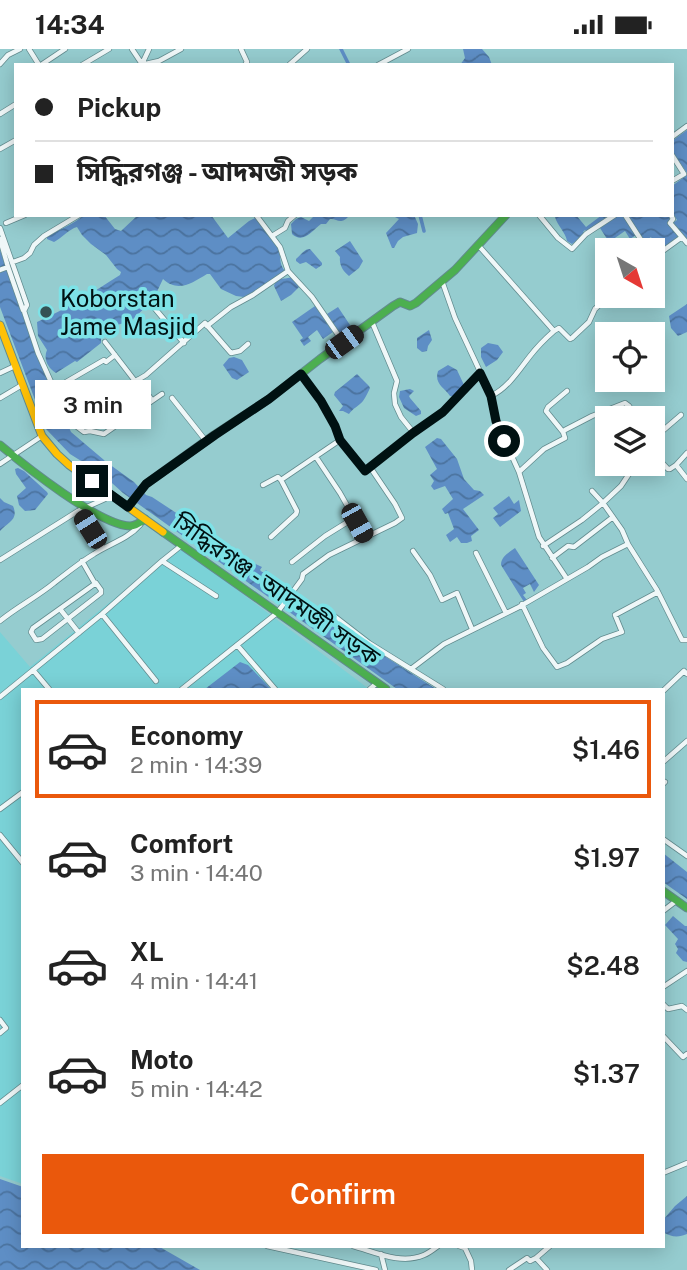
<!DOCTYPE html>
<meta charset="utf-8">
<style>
:root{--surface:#fff;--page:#f2f2f2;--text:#222;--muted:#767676;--line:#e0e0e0;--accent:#ea580c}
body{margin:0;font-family:"Public Sans","Noto Sans Bengali",sans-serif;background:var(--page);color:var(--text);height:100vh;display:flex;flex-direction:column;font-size:26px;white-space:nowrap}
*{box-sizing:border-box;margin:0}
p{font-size:23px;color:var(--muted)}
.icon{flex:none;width:38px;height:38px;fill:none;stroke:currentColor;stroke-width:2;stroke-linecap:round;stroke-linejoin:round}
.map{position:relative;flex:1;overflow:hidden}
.panel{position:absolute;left:21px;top:639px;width:644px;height:560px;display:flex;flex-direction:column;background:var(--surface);border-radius:0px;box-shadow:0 4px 18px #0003}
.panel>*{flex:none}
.top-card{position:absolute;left:14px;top:14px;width:660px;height:154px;border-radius:0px;box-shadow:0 4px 18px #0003;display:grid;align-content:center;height:154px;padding:0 21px;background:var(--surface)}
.needle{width:46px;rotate:141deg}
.buttons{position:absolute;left:595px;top:189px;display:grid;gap:14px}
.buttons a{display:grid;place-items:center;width:70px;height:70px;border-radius:0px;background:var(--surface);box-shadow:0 4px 18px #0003;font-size:35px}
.end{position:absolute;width:32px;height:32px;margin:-16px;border:9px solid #001112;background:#fff;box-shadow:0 0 0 4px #fff}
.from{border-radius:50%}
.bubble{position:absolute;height:49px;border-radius:0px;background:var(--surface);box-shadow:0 4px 18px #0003;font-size:23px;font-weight:600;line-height:49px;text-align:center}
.car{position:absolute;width:21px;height:42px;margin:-21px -10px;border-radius:9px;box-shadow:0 0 5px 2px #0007;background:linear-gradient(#222 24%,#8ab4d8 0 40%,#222 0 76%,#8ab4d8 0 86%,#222 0)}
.top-card b{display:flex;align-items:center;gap:24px;height:66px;font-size:26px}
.top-card b+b{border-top:2px solid var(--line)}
.top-card i{width:18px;height:18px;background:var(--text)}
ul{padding:12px 0 0;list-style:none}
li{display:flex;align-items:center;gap:21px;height:98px;margin:0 14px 10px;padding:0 7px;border:4px solid transparent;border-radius:0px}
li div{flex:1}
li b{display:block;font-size:26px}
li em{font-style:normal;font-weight:600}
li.active{border-color:var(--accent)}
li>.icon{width:63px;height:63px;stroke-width:1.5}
.primary-button{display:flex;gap:14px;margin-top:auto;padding:14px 21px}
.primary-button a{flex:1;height:80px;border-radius:0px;background:var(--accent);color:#fff;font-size:28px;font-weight:600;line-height:80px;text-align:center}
.status{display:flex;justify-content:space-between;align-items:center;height:49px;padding:0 35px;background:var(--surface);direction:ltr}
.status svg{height:19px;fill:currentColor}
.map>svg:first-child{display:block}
.built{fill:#7ad2d7}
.water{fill:url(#water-waves)}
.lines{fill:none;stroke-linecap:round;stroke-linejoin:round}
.canal{stroke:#5e8ec5;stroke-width:3.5}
.street-casing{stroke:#628b8e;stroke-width:6}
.fast-casing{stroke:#628b8e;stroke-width:9}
.slow-casing{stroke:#628b8e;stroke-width:9}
.street{stroke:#eff7f8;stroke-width:4.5}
.fast{stroke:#4caf50;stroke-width:7}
.slow{stroke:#ffc107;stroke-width:7}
.route{stroke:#001112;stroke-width:9}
.poi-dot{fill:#345254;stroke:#7de2e7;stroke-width:2.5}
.labels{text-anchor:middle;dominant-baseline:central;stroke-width:7;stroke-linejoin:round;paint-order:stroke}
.poi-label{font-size:24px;fill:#001112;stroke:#7de2e7;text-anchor:start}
.street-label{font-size:24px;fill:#001112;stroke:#7de2e7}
</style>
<div class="status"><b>14:34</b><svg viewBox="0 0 49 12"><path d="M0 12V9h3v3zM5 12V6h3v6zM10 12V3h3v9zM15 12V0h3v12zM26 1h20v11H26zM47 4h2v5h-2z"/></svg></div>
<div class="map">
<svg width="687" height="1221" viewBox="0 0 687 1221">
<defs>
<pattern id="water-waves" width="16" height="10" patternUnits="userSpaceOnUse" patternTransform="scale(1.75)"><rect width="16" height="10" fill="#5e8ec5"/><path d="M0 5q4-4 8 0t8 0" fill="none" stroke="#4b739f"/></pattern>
</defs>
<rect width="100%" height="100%" fill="#95cccf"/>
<path class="built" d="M179 497 369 640H23V1135L0 1127V583L30 618Z"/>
<path class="water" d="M463 0H482L489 8 492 16H460L465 9Z
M687 81V124L672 102V92Z
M687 126V190L673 174 677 171 672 163V137Z
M84 166H104L115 180 121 182 138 166H211L228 189 249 172 255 169C263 179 273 188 278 199 282 208 278 214 285 222L251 246 244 248 236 247 221 240 210 225H207C192 234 178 244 163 230L153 251 131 272 117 276 112 274 101 288V294L77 313 75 312 56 324C48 319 43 310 47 301L38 287 37 273C68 259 92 244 120 226L121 223 117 220 106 206 91 195 82 186 77 178C69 180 62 189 54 193L47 190V188C59 180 73 176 84 166Z
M315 166H349V167C340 177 337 169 330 170L326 175H321C312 182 303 195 292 185L291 175 296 170 301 168 309 172Z
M391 166H414L418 175 417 184 403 188 398 192 394 199H392L386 184 399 170Z
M557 166H576L586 178 602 166H609L587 183 585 181 583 183 585 185 572 195 567 192C566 184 557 176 555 168Z
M619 166H623L636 186 630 190 625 182 609 193 600 179Z
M626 166H670L671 169 669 173 680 188 653 207V202L657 199 651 188 645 192Z
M350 192 363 212 359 219 349 227C343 222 339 216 340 208L335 202Z
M310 200 322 214V216L316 220 306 213 300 215 296 212V210C301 206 304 200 310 200Z
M0 201 35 301 71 383 104 411 107 415H109L134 433 146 446 152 448 251 513 262 518 260 521 262 523H264L266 521 321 567 346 585 375 601 436 640H397L123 444 102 425 70 405 46 380 0 258Z
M292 228 299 238 291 246 281 252 274 237C277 227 285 231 292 228Z
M687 255V283L678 287 671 279 669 267Z
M315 257 333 283 323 290 317 281 308 288 311 292 304 297 300 291 303 289 292 273Z
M338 258 354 282 343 289 327 265Z
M429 281 432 291 428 297 427 302 422 303 417 299V289Z
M488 294 498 296 503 303 497 311 486 318 481 308V299Z
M234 308 242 311 249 323 237 331 232 329 223 316 229 309Z
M448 316 457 321 464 336 454 348 450 347C444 338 434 335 438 322Z
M357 325 369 337 370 339C368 343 366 348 363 352 359 357 353 359 349 365L343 362H339L343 357 334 346 335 343Z
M410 340 414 342 409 347 410 349 421 362V365L416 367 404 359 399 348 400 342Z
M437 389 441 390 457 410 464 430 474 441 480 442 484 446 463 460 479 481 471 487 472 492 467 494H461L457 488 450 493 446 486 454 480 448 464 445 465 442 460 453 450 445 437 434 441 431 437 434 432 430 426 437 420 425 398Z
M18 419 24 422 47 443 48 445 35 461 25 462 19 456 17 447 26 439 16 425 15 420Z
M509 447 514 455 519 451 521 462 500 478 493 469 498 465 493 459Z
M0 449 4 453 13 457C19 471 8 473 0 482Z
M515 499 539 536 534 543 530 535 523 539 526 544 523 546 527 551 524 553 501 516C501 508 508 504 515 499Z
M240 613 248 616 271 640H205Z
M663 804 687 823V850L663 833Z
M673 867 685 877H687V913L683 912 676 904 678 900 675 895 678 890 665 876Z
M0 1130 23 1138V1197H158L200 1221H0Z
M687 1147V1185C678 1189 671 1188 663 1183V1171L675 1157Z"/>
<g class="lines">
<path class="canal" d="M341 0 349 16
M420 166 424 182"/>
<g class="street-casing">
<path id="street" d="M29 0 39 16
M132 0 142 15
M241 0 247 13 245 16
M0 15 8 6 20 0
M142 15 149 0
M41 16 65 0
M82 16 109 0
M141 16 159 12 181 0
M289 16 307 0
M378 16 408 0
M0 65 16 55
M672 88 687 77
M0 100 16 91
M672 106 684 125 672 132
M256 166 280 198 288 222 312 248 343 293
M539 166 558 189 572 200 586 185 615 166
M625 166 643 194 646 201
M671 166 673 170 670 174 687 194
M6 174 25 166
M0 179 27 256 24 262 38 304 65 364 72 374 84 383 90 382 104 385 162 345
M272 187 285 179 288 172 295 166
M0 190 8 218 23 261
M478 196 554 282
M653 209 682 188
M13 213 24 209 30 204 34 196 44 187 79 166
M0 221 8 218
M442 232 455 269 490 344 494 357 496 372 519 423
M151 255 184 294
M372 273 397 332 394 344 395 355 401 368 413 383
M207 277 231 258 253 246 288 222
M105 293 135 332
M0 324 15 317
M301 325 321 352 335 377 340 391 365 422 413 384 443 363 480 324
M137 331 152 351
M54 340 104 311 106 313 115 306
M491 347C508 339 519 321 530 307 537 298 546 289 554 282L559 279 570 290 572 289 589 273 595 260 609 247
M0 349 22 336
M97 349 115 377
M172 349 206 392
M121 372 109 348 146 326 205 274 231 304 240 302 248 295
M563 383 546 362 548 358 567 342
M653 390 681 366
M653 396V404L668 420H670L676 416 687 430
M316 408 340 444 365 488
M0 415 42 387
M676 416 687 404
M263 436 278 428 281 431 340 391
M78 462 103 499
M271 488 296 465 297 462 281 431
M628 495 622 481 603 454 621 437 629 425 640 415
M543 497 582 471 603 454 592 442
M413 502 430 526 442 551 457 544 472 580
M476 504 506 564
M552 509 568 497 574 498 613 468
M0 511 78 462 105 450 108 444
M82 512 94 533
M162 512 216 547
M292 513 325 487 354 469
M567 530 539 488 519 423 544 400 565 389 563 383 565 381 592 367 625 354 629 357 636 369
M96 534 101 541V544L42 590 36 591 31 583 33 579Z
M522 555 543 599 557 618 567 614 602 590 622 583 615 566 658 543
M60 560 79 584
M102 565 156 632
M334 567 369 594 443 640
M0 572C17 558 37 548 54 534 67 524 79 514 94 505 109 495 128 490 140 476
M237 596 275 640
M411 620 444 595 519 558 588 518 602 508 628 495 657 541 682 591H687
M33 621 49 640
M182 640 277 564 302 530 303 525 329 506 395 474 402 469 395 455 370 418
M370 640 377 634
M663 642 684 622 687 625
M0 648 102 565 162 512 182 496
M663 713 687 692
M663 732 665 733 663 735
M0 760 23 743
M0 786 23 814
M663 790 687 807
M663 862 676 852
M663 938 687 922
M663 955 668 960 682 957 687 961
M0 971 6 979 0 984
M663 987 683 1008 687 1005
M0 1054 23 1036
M663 1124 687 1114
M267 1197 376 1221
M353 1197C375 1203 401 1216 424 1206 429 1204 434 1200 438 1197
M459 1197 465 1199 471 1212 472 1221
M381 1205 385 1221
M509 1221 527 1209 530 1212 536 1209
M547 1221 536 1209 550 1197"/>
</g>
<g class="fast-casing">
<path id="fast" d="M0 396C25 417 99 476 130 477 136 477 141 473 145 470
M128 458 146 435 214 386 269 350 320 310 393 257 400 253 410 257 416 254 455 221 506 166
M163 483 386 640
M663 842 687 859"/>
</g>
<g class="slow-casing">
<path id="slow" d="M0 276 42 387 57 405 69 416 163 483"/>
</g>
<use href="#street" class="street"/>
<use href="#fast" class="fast"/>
<use href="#slow" class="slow"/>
</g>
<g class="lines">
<path class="route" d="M92 432 128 458 146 435 215 386 269 350 301 325 321 352 335 377 340 391 365 422 413 384 443 363 480 324 491 347 496 372 504 392"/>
</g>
<circle class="poi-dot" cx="46" cy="263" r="7"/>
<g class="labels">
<g class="poi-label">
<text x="60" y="249">Koborstan<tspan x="60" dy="28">Jame Masjid</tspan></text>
</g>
<g class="street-label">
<text transform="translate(277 540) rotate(35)">সিদ্ধিরগঞ্জ - আদমজী সড়ক</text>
</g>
</g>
</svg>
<div class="buttons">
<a><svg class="needle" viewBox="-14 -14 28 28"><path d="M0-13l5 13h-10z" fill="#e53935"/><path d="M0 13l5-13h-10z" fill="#767676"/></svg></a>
<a><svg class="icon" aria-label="locate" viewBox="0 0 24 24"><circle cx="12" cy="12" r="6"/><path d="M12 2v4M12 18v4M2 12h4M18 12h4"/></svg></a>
<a><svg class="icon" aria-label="layers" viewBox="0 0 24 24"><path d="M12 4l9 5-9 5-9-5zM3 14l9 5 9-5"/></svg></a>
</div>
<i class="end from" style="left:504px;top:392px"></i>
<i class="end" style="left:92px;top:432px"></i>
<div class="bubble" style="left:35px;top:331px;width:116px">3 min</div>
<i class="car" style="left:344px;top:293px;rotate:54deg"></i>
<i class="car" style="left:357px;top:474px;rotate:151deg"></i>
<i class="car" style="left:90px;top:480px;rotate:328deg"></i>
<div class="top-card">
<b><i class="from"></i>Pickup</b>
<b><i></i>সিদ্ধিরগঞ্জ - আদমজী সড়ক</b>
</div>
<section class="panel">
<ul>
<li class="active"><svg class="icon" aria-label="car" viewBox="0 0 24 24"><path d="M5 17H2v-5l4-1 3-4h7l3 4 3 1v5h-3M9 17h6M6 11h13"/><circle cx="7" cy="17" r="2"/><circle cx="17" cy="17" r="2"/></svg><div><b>Economy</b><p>2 min · 14:39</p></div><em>$1.46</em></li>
<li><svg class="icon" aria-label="car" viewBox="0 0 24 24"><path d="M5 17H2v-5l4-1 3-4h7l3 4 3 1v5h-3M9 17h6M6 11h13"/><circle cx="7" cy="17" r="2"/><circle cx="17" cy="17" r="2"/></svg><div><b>Comfort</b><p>3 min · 14:40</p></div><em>$1.97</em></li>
<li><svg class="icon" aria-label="car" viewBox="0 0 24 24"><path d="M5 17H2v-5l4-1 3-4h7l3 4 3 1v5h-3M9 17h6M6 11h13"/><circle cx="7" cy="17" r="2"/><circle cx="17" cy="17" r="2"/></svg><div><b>XL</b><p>4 min · 14:41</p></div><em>$2.48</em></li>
<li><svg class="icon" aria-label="car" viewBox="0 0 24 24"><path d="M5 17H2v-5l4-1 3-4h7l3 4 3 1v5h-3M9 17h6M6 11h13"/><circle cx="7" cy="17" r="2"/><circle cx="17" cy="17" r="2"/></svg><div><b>Moto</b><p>5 min · 14:42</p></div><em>$1.37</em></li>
</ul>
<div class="primary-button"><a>Confirm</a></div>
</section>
</div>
